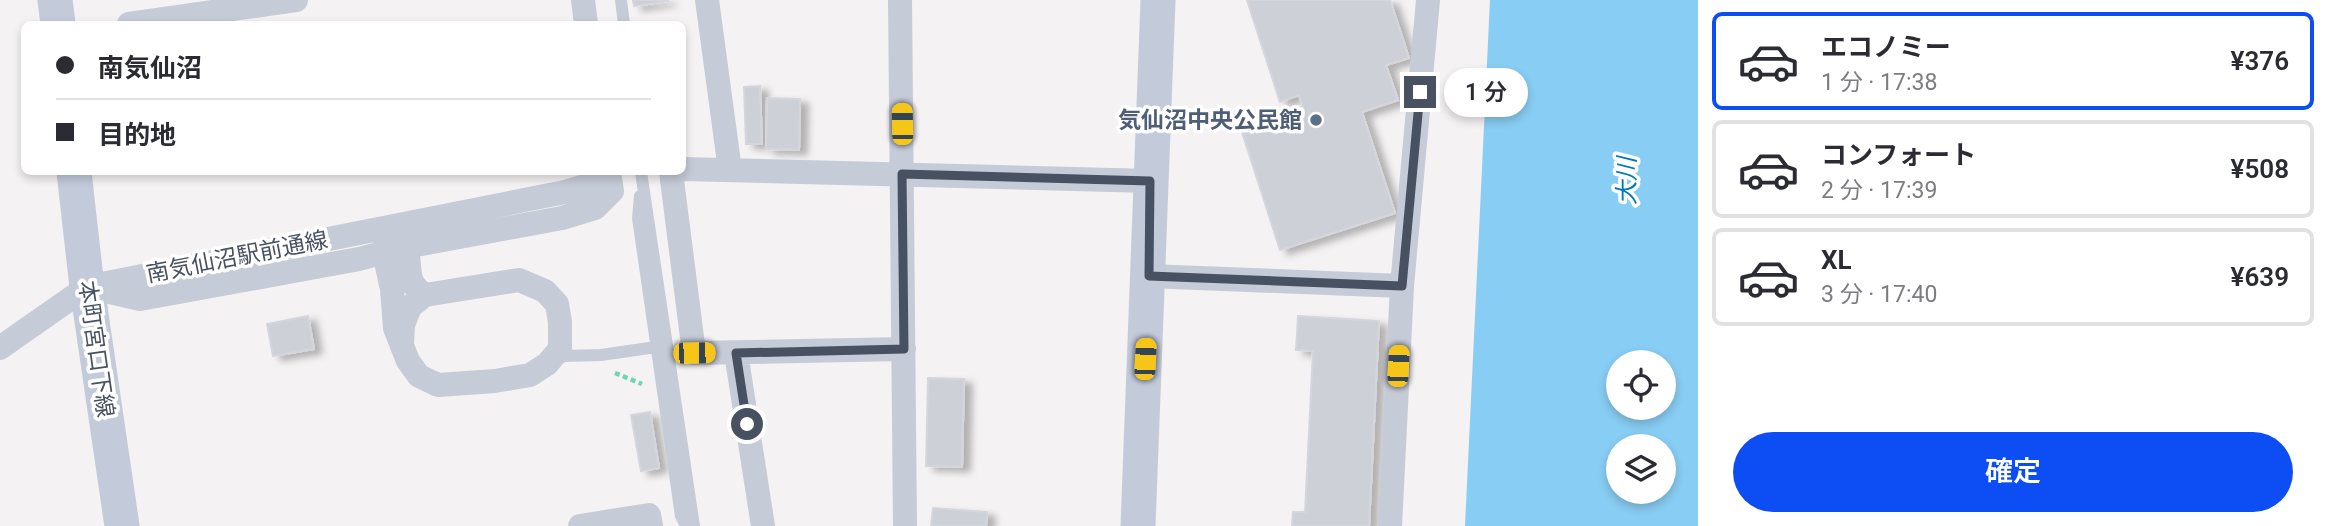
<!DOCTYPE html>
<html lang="ja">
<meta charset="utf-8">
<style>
:root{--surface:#fff;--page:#f7f7f7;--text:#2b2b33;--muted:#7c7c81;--line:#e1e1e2;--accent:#0c4ef4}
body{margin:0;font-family:Roboto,"Noto Sans JP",sans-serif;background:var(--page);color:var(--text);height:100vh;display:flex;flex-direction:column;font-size:26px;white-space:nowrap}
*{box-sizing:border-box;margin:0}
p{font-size:23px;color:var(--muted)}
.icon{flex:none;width:38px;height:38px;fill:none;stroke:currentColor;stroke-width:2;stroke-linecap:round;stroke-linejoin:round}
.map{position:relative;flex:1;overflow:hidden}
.drawer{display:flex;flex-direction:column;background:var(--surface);width:630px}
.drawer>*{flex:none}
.hud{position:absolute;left:21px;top:21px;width:665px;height:154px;border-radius:10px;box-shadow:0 4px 10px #0003;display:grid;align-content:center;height:154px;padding:0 35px;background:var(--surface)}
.tools{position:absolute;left:1606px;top:350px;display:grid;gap:14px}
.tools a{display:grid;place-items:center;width:70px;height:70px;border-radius:50%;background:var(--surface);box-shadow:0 4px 10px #0003;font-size:35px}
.end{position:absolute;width:32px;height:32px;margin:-16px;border:9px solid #485161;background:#fff;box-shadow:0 0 0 4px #fff}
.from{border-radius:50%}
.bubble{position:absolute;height:49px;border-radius:24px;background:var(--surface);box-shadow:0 4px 10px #0003;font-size:23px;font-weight:600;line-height:49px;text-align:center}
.car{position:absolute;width:21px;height:42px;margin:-21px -10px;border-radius:9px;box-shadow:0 0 5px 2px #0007;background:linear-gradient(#f5c518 24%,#345 0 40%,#f5c518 0 76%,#345 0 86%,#f5c518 0)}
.hud b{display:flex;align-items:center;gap:24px;height:66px;font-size:26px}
.hud b+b{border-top:2px solid var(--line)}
.hud i{width:18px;height:18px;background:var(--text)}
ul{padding:12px 0 0;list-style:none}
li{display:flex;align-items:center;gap:21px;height:98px;margin:0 14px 10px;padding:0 21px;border:4px solid var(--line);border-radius:10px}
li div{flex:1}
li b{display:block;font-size:26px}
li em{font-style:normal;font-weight:600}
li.active{border-color:var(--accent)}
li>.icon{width:63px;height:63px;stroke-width:1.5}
.button{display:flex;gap:14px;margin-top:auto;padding:14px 35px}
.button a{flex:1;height:80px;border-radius:42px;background:var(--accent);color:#fff;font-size:28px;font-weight:600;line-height:80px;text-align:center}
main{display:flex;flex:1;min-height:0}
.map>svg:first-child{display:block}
.water{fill:#88cdf3;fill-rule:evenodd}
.building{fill:#cdd0d6;stroke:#d5d6dd;stroke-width:2;filter:url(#shadow)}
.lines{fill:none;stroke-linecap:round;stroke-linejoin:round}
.path{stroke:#73d4b3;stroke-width:4.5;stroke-dasharray:5 3.5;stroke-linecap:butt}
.lane{stroke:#c5cbd7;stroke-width:12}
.street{stroke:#c5cbd7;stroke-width:24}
.secondary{stroke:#c3cbdb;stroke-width:35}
.route{stroke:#485161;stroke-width:9}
.service-dot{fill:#5c6f8a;stroke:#fff;stroke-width:2.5}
.labels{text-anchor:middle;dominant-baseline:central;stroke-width:7;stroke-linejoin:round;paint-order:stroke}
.service-label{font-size:23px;font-weight:bold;fill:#4e5e75;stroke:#fff;text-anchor:end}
.street-label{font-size:23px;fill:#485161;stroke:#fff}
.water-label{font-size:24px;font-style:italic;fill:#0178ba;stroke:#fff}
</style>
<main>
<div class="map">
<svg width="1698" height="526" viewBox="0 0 1698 526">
<defs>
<filter id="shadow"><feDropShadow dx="8" dy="4.5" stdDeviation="3.5" flood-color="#0004"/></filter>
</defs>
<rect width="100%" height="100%" fill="#f4f2f2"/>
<path class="water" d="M1490 0H1698V526H1465ZM1619 362H1664V408H1619ZM1619 446H1664V492H1619Z"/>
<path class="building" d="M633 0H668V1L634 6Z
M1247 0H1390L1409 58 1386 65 1398 100 1362 112 1395 213 1280 250 1241 129 1303 109 1299 95 1280 102Z
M760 86 762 144H746L744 87Z
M767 98 800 99 799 150 766 149Z
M308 316 314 349 273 356 267 324Z
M1298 316 1379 321 1369 526H1292L1293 512H1305L1313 351 1296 350Z
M928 378 964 379 962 467 926 466Z
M650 412 659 468 641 471 631 415Z
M933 508 987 512 986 526H931Z"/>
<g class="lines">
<path class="path" d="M615 373 642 384"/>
<path class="lane" d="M621 0 624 24
M641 172 694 526
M640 196 638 218 681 516 686 526
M556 360 564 356 601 355 663 346"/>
<path class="street" d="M583 0 586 24
M707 0 730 170
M900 0 905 526
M129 24 296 0
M682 169 1150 181
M671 172 694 353 904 349
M395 236C398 240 404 244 406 249 413 270 403 280 425 295
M386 239 384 253 392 289 395 328 408 361 419 376 438 385 495 381 530 375 547 364 560 349V322L557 304 545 291 519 280 425 295 410 307 403 325 402 344
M1148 276 1402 286 1390 526
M1402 286 1428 0
M97 289 140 299 359 259 405 247 562 218 595 208 612 191 609 172
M0 348 87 287 565 192 588 185 593 172
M736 353 763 526
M580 526 649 515 651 526"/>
<path class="secondary" d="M55 0 58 24
M74 172 87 287 122 526
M1138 526 1158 0"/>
</g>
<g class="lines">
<path class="route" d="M747 424 736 353 904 349 902 174 1150 181 1149 276 1402 286 1420 92"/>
</g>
<circle class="service-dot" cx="1316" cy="120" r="7"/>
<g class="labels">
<g class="service-label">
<text x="1302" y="120">気仙沼中央公民館</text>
</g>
<g class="street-label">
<text transform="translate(237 257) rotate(-11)">南気仙沼駅前通線</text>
<text transform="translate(96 349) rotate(82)">本町宮口下線</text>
</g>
<g class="water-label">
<text transform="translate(1627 181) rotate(-90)">大川</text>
</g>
</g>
</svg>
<div class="tools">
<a><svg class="icon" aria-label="locate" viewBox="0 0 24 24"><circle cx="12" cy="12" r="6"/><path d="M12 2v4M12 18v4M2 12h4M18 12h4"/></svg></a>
<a><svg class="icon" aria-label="layers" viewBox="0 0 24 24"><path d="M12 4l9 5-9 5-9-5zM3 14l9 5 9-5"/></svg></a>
</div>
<i class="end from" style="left:747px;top:424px"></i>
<i class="end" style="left:1420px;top:92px"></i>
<div class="bubble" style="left:1444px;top:68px;width:84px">1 分</div>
<i class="car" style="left:902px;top:124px;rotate:359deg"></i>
<i class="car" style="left:694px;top:353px;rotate:89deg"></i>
<i class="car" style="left:1145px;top:359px;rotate:3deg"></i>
<i class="car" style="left:1398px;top:366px;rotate:3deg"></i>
<div class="hud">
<b><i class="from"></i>南気仙沼</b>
<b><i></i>目的地</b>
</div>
</div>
<section class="drawer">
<ul>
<li class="active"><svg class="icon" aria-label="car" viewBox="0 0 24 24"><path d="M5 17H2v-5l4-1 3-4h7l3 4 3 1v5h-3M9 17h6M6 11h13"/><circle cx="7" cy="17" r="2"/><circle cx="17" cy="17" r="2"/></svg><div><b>エコノミー</b><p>1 分 · 17:38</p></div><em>¥376</em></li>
<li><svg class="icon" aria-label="car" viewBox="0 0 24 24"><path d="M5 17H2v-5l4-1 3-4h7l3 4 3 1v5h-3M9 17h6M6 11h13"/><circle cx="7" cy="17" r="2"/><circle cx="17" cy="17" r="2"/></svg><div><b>コンフォート</b><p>2 分 · 17:39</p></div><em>¥508</em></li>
<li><svg class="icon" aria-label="car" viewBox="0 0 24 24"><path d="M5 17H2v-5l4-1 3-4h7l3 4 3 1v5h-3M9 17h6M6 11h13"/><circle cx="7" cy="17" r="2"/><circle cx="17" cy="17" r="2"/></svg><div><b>XL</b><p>3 分 · 17:40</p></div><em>¥639</em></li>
</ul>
<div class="button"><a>確定</a></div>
</section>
</main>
